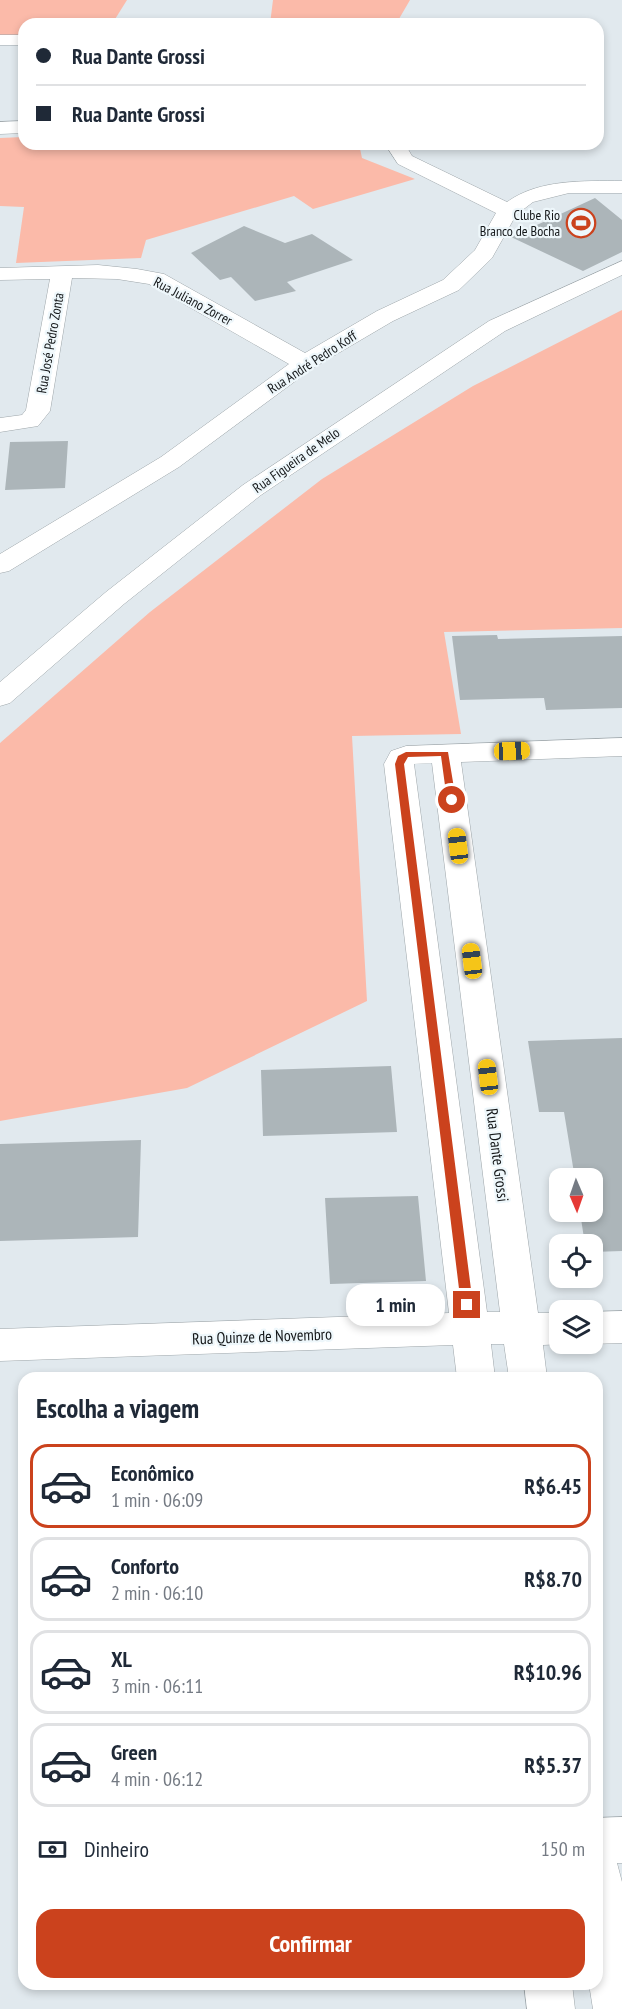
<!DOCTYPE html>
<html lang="pt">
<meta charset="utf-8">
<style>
:root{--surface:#fff;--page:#f6f6f7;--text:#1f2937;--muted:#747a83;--line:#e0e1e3;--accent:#cb421d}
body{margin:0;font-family:"PT Sans Narrow",sans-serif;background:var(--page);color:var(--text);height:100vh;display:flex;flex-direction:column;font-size:22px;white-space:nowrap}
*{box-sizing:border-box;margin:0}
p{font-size:20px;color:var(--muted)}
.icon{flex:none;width:33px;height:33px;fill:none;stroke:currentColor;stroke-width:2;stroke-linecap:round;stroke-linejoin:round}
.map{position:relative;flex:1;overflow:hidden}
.sheet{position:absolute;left:18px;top:1372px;width:585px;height:618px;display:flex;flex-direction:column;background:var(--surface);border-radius:18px;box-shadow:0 3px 9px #0003}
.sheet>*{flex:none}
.guide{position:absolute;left:18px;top:18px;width:586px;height:132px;border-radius:18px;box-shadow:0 3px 9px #0003;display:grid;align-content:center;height:132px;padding:0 18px;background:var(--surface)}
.needle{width:39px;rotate:178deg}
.controls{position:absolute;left:549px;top:1168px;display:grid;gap:12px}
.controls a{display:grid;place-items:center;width:54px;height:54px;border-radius:12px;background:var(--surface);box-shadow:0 3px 9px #0003;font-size:30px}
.end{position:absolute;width:27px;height:27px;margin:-14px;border:8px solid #cb421d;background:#fff;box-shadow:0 0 0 3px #fff}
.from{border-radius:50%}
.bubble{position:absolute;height:42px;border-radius:18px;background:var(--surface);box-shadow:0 3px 9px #0003;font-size:20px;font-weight:700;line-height:42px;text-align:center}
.car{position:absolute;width:18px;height:36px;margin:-18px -9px;border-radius:8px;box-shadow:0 0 4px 2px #0007;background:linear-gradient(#f5c518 24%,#345 0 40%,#f5c518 0 76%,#345 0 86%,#f5c518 0)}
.guide b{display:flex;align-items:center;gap:21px;height:57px;font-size:22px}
.guide b+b{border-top:2px solid var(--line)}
.guide i{width:15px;height:15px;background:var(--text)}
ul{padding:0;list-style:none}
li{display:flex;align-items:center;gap:18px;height:84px;margin:0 12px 9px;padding:0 6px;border:3px solid var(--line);border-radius:18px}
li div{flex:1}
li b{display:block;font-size:22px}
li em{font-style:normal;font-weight:700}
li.current{border-color:var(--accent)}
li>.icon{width:54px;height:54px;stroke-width:1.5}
h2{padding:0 18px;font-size:27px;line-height:72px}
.pay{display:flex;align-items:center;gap:15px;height:66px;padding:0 18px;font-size:22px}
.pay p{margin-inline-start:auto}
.primary-button{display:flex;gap:12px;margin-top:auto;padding:12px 18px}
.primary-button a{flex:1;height:69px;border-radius:18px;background:var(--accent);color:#fff;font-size:24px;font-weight:700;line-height:69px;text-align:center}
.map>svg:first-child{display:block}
.green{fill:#fbbaa9}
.building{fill:#acb5b9}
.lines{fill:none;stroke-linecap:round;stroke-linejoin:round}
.minor-casing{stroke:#9da5a9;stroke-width:1}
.secondary-casing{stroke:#9da5a9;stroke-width:1}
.minor{fill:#fff;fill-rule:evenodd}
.secondary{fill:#fff;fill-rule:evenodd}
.route{fill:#cb421d}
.labels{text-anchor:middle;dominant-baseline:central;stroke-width:4.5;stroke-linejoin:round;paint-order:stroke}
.far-poi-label{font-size:14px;fill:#141719;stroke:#eef7fb;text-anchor:end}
.far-street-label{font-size:14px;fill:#141719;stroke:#eef7fb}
.street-label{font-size:16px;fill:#141719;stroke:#eef7fb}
</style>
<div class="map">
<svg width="622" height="2009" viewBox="0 0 622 2009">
<rect width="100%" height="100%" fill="#e1e9ee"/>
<path class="green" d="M0 0H127L112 24H24V35H0Z
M273 0H410L396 24H270Z
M24 137V144H359L362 158 415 179 313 209 294 196 146 240 141 258 16 263 24 207 0 206V138Z
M622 310V628L444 632 461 734 352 736 367 1001 187 1088 0 1121V743L150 612 322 479 473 386Z"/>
<path class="building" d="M595 198 622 220V252L583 271 511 237Z
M244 226 285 243 312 234 353 260 287 282 296 291 255 301 231 277 220 280 191 253Z
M68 441 65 488 5 490 10 442Z
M497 635 498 639 622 636V708L546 710 544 698 460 700 452 636Z
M622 1038V1251L592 1252V1245H585L580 1212H592V1179H575L564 1112H539L528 1041Z
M391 1066 397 1132 263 1136 261 1070Z
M141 1140 138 1237 0 1241V1144Z
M418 1196 426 1281 330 1284 325 1198Z"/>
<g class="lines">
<g class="minor-casing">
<path id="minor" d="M0 35H24V45H0Z
M24 121V133L0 134V122Z
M385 144H405L412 156 507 202C539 179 583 181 622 181V193H569L533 202 516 215 492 258 459 290 393 321 313 368 179 467 9 571 0 573V554L161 457 289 364 149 284 117 279 72 278 50 411 38 426 0 432V418L22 415 26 410 50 279 0 280V268L98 265 137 269 164 274 305 353 377 311 443 280 475 250 496 213 398 164Z
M622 738V756L461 762 538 1313H560V1344H563L543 1345 547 1378H509L504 1344H491L495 1378H457L453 1345 0 1361V1329L449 1313 384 764 391 751 406 746ZM432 763 500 1312H487L414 764Z
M622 1311V1343L592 1344V1312Z
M622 1817V1863H617L622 1882V2009H593L589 1984H597V1818Z
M524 1984H572L575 2009H527Z"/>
</g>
<g class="secondary-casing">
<path id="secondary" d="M622 261V275L505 331 261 495 124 604 10 703 0 706V682L106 592 243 485 489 321Z"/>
</g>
<use href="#minor" class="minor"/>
<use href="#secondary" class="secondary"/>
</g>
<path class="route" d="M448 752 456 800 452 803 447 800 441 756 408 757 404 764 473 1305 467 1309 461 1305 395 764 398 756 406 752Z"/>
<defs>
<g id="stadium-ring" transform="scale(1.5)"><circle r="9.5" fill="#eef7fb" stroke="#cb421d" stroke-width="1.5"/><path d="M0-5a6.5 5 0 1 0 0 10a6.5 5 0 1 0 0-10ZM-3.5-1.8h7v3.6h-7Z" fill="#cb421d"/></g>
</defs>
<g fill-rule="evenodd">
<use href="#stadium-ring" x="581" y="223"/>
</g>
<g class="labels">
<g class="far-poi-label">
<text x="560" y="215">Clube Rio<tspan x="560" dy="16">Branco de Bocha</tspan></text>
</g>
<g class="far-street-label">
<text transform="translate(193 301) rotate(28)">Rua Juliano Zorrer</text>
<text transform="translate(50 343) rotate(-80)">Rua José Pedro Zonta</text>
<text transform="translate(312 362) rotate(-33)">Rua André Pedro Koff</text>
<text transform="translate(296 460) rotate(-35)">Rua Figueira de Melo</text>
</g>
<g class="street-label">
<text transform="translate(498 1155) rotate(83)">Rua Dante Grossi</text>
<text transform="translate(262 1336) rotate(-2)">Rua Quinze de Novembro</text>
</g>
</g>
</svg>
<div class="controls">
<a><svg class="needle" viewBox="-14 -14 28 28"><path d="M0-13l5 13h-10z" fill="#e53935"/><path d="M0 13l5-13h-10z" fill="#747a83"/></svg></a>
<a><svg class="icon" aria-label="locate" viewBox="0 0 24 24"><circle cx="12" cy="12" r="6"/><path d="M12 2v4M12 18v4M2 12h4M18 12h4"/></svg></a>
<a><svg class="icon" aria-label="layers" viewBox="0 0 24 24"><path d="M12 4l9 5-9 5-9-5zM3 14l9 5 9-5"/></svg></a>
</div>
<i class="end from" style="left:452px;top:800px"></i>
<i class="end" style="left:467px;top:1305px"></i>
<div class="bubble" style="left:346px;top:1284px;width:99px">1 min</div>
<i class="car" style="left:512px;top:751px;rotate:88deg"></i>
<i class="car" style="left:458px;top:846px;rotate:353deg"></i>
<i class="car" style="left:472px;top:961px;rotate:353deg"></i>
<i class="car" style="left:488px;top:1077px;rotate:353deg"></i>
<div class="guide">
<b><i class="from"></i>Rua Dante Grossi</b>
<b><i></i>Rua Dante Grossi</b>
</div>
<section class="sheet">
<h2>Escolha a viagem</h2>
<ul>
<li class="current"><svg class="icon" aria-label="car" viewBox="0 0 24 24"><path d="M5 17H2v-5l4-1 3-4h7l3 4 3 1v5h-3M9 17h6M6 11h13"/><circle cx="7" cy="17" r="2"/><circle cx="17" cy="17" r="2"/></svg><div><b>Econômico</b><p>1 min · 06:09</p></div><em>R$6.45</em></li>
<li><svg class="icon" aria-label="car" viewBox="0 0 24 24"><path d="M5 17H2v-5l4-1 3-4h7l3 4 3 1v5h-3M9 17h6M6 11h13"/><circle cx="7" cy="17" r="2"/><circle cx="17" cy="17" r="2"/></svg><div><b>Conforto</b><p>2 min · 06:10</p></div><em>R$8.70</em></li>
<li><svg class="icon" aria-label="car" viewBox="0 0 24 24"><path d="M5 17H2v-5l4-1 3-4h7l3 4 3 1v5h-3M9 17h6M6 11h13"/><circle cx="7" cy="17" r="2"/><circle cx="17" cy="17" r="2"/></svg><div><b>XL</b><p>3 min · 06:11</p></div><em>R$10.96</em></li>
<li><svg class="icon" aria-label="car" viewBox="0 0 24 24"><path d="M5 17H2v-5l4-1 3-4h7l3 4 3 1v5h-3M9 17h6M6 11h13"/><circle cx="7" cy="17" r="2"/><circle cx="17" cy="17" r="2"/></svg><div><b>Green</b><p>4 min · 06:12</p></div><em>R$5.37</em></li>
</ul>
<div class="pay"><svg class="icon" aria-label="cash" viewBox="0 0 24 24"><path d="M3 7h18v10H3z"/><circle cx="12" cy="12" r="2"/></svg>Dinheiro<p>150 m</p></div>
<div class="primary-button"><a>Confirmar</a></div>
</section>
</div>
